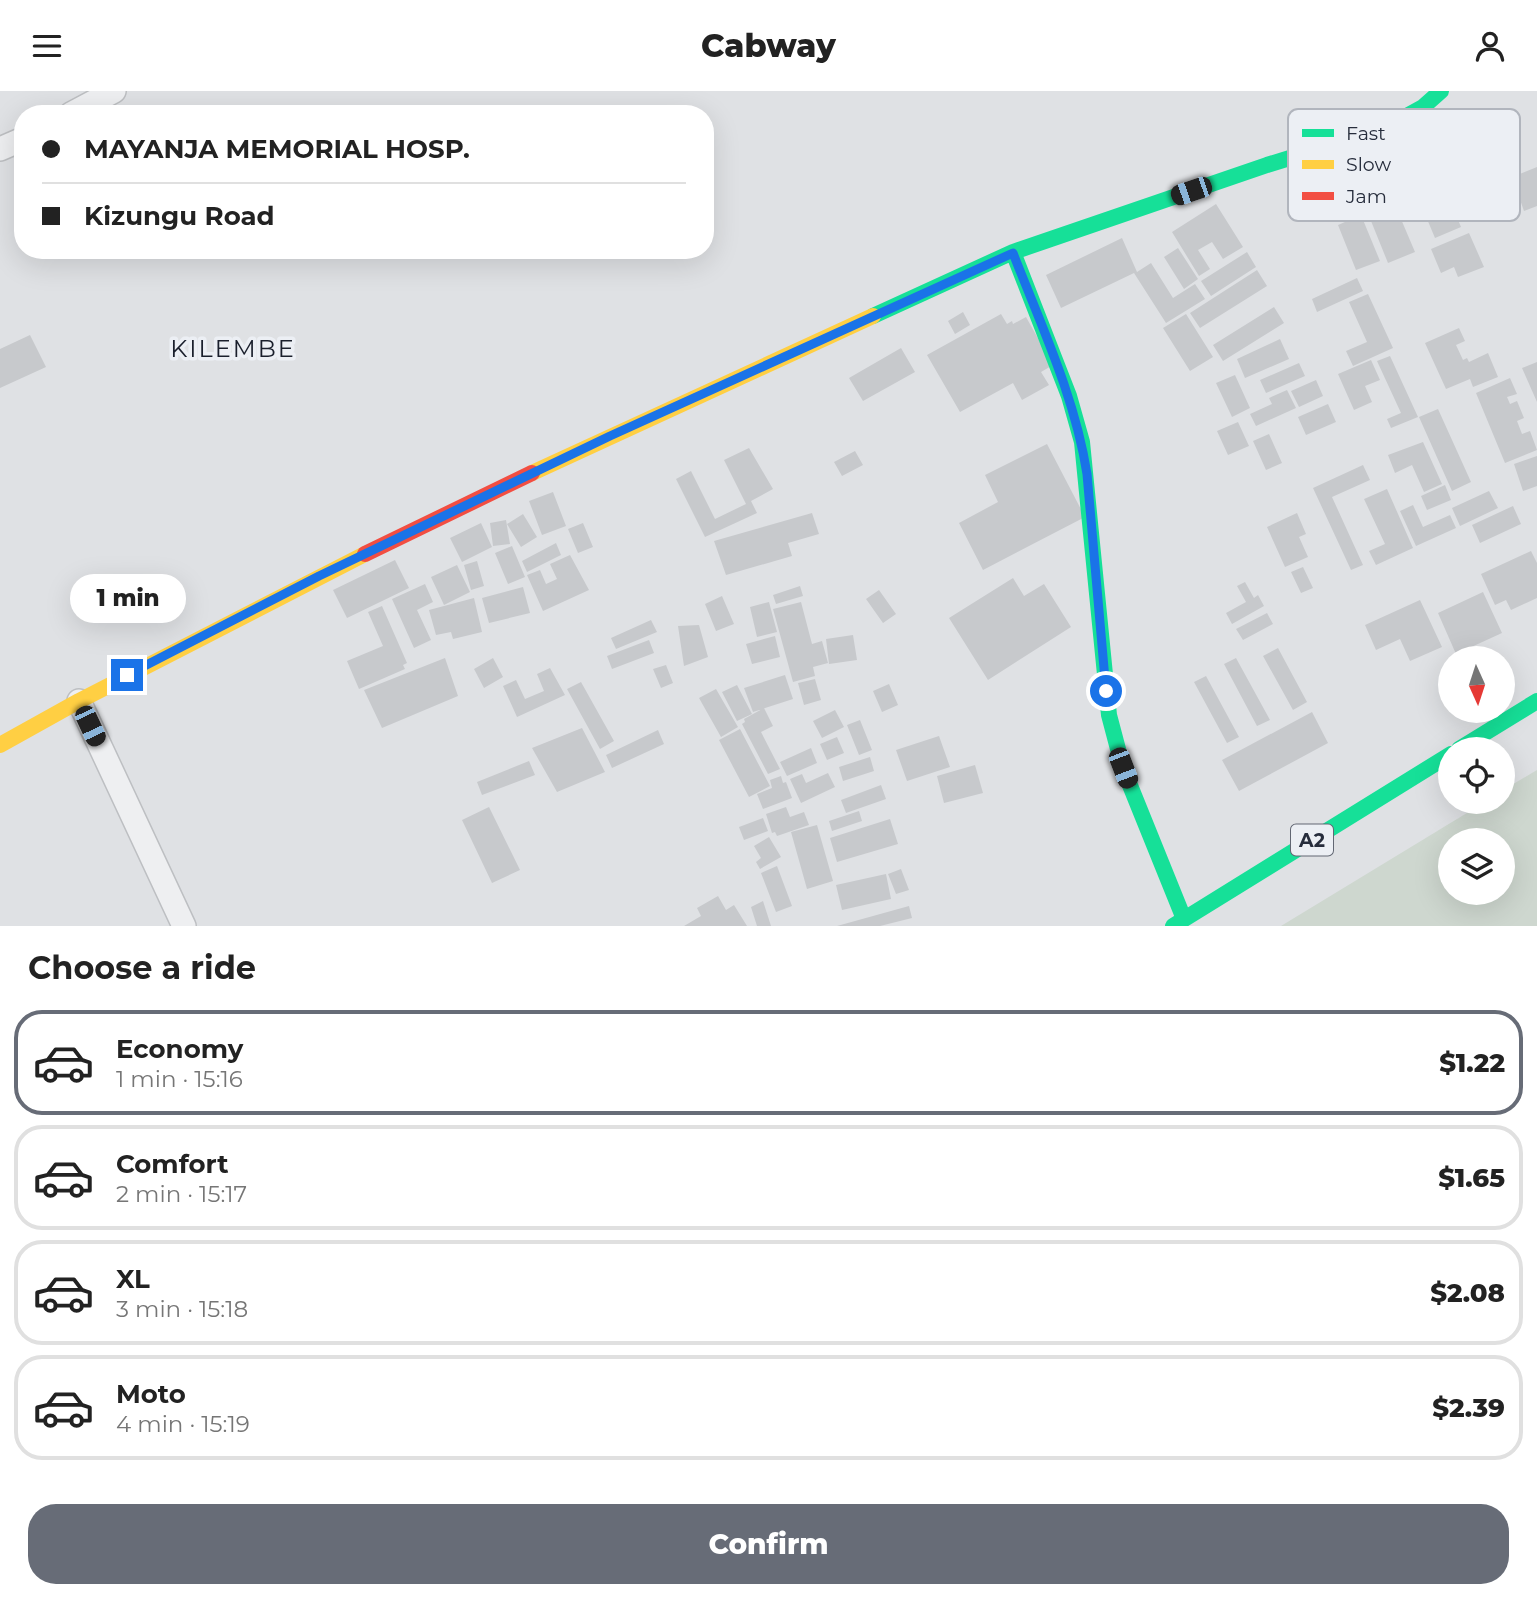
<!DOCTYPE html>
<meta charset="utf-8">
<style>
:root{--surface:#fff;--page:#f2f2f2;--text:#222;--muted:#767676;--line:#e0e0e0;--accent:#676c77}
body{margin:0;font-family:Montserrat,sans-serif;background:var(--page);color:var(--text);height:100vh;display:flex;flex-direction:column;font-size:26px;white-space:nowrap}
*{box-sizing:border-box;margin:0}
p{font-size:23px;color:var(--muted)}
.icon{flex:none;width:38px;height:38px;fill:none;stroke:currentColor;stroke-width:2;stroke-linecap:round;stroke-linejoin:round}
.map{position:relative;height:835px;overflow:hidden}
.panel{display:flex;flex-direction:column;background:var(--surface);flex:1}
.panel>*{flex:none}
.hud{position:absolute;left:14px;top:14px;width:700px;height:154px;border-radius:28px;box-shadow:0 7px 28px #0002;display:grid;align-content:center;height:154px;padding:0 28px;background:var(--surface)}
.needle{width:46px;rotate:177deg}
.tools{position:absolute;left:1438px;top:555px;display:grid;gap:14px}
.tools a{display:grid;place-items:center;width:77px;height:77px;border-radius:50%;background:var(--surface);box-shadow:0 7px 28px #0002;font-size:35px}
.end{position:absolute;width:32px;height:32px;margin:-16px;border:9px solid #1a73e8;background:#fff;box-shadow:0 0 0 4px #fff}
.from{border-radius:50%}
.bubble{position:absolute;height:49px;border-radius:24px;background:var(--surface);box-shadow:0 7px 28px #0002;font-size:23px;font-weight:800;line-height:49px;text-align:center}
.car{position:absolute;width:21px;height:42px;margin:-21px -10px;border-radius:9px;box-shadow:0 0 5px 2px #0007;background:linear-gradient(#222 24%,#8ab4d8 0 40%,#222 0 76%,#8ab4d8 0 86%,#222 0)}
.hud b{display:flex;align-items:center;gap:24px;height:66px;font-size:26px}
.hud b+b{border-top:2px solid var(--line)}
.hud i{width:18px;height:18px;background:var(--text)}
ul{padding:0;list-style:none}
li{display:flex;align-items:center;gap:21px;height:105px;margin:0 14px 10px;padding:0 14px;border:4px solid var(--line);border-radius:28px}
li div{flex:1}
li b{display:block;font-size:26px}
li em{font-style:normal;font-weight:800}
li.active{border-color:var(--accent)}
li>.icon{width:63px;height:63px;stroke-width:1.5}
h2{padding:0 28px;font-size:32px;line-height:84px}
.primary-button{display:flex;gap:14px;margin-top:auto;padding:14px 28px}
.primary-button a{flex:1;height:80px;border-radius:28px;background:var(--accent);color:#fff;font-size:28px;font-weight:800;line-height:80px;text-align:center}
header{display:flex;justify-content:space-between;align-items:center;height:91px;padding:0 28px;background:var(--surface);font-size:32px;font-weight:800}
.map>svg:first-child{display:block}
.green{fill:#ced7cf;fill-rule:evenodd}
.building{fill:#c7c9cc}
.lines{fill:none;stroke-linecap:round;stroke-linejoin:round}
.street-casing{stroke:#bdbfc2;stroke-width:26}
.street{stroke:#eeeff1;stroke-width:23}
.fast{stroke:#16e098;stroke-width:16}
.slow{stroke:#ffcf43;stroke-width:16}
.jam{stroke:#f24e42;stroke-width:16}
.route{stroke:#1a73e8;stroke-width:9}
.labels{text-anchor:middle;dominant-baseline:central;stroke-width:7;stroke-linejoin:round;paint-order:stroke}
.shield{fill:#eceff4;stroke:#626773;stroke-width:2}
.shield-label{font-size:19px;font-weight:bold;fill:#272d3c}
.quarter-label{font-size:24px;letter-spacing:2px;fill:#1a1f2c;stroke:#eceff4}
.key{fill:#eceff4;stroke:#b1b5bd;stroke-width:2}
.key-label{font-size:19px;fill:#272d3c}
</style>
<header><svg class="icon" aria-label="menu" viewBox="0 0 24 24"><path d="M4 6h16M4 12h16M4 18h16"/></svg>Cabway<svg class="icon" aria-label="person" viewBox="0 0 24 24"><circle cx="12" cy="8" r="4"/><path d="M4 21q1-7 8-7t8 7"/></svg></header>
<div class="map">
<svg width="1537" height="835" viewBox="0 0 1537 835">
<rect width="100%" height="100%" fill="#dfe1e4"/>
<path class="green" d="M1537 679V835H1281L1485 711 1503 710V699ZM1451 749H1503V802H1451Z"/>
<path class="building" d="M1537 76V115L1524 120 1512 86Z
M1440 86 1461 136 1435 147 1414 97Z
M1216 113 1243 156 1223 168 1212 151 1198 159 1210 178 1199 185 1172 141Z
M1395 114 1415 161 1388 172 1369 125Z
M1361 124 1380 170 1356 179 1338 134Z
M1469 142 1484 176 1458 186 1454 176 1441 182 1431 158Z
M1122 147 1137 181 1151 172 1173 207 1195 193 1205 208 1166 232 1134 182 1061 217 1046 184Z
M1178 157 1198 188 1184 198 1164 166Z
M1247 161 1256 176 1211 205 1201 190Z
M1257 179 1267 195 1200 237 1190 222Z
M1357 187 1363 200 1317 221 1312 208Z
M1368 203 1393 257 1353 275 1346 260 1367 251 1349 211Z
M1274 216 1284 232 1223 270 1213 254Z
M963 221 970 234 955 243 948 230Z
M1001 223 1007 233 1012 230 1013 233 1026 226 1053 274 1041 281 1049 294 1022 309 1013 292 960 321 927 264Z
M1186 223 1213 266 1190 280 1163 237Z
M1459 237 1465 250 1456 254 1463 269 1467 267 1469 271 1488 262 1498 286 1473 296 1470 288 1446 298 1425 252Z
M30 244 46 276 0 297V258Z
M1280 248 1289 268 1245 287 1237 268Z
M901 257 915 281 863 310 849 287Z
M1390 265 1418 326 1391 337 1387 328 1401 322 1377 270Z
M1371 269 1380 289 1365 295 1372 311 1354 319 1338 283Z
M1537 271V311L1522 277Z
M1299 272 1305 285 1266 302 1260 289Z
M1235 284 1250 317 1232 326 1216 292Z
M1510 287 1517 303 1507 306 1510 313 1517 310 1524 327 1517 330 1522 343 1530 340 1537 359 1505 372 1476 302Z
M1316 289 1323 305 1299 316 1291 300Z
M1287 299 1296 317 1256 335 1250 323 1272 313 1269 307Z
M1328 313 1336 331 1306 344 1298 326Z
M1438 318 1471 391 1452 400 1419 326Z
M1238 331 1249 355 1228 364 1217 340Z
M1269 343 1282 372 1266 379 1253 350Z
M1423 351 1442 393 1424 401 1412 374 1395 382 1388 364Z
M1047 353 1085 426 983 479 959 432 998 411 985 384Z
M749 357 773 398 751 410 757 422 705 446 676 388 691 380 715 428 746 413 724 369Z
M855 360 863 374 842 385 834 371Z
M1537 365V395L1523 400 1514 373Z
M1363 374 1370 389 1332 406 1363 474 1351 479 1313 397Z
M1445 394 1451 409 1427 419 1421 405Z
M1387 398 1413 457 1376 474 1369 460 1385 453 1364 408Z
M1489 400 1498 417 1460 435 1452 417Z
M553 401 566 435 542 444 529 410Z
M1413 414 1423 436 1450 424 1456 437 1416 455 1400 420Z
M1513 415 1521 433 1480 452 1472 434Z
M812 422 819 443 788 452 792 465 726 484 714 450Z
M1297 422 1306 443 1299 446 1308 466 1285 476 1267 436Z
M523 423 537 446 521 456 507 433Z
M506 429 510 453 493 455 490 432Z
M481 432 492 456 462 471 450 447Z
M583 432 593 456 578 462 568 438Z
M556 452 561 464 527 481 522 470Z
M512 455 525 486 508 493 495 462Z
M1531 460 1537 472V507L1511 519 1506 509 1495 514 1481 483Z
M570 464 589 499 543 520 527 484 540 479 546 493 557 488 550 473Z
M395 469 409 497 347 527 333 499Z
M477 470 484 495 471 499 464 474Z
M457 474 470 501 444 514 431 486Z
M1303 476 1313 497 1301 502 1291 481Z
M1013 487 1024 505 1044 493 1071 536 988 589 949 527Z
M1245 491 1254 507 1258 504 1264 515 1232 533 1226 522 1246 511 1237 495Z
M425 493 433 511 417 519 431 549 414 557 392 508Z
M800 495 803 505 776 513 773 504Z
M523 496 530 522 489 532 482 507Z
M879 499 896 523 883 532 866 508Z
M1483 501 1502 542 1456 563 1438 522Z
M722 505 734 533 716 540 705 513Z
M474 507 482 541 453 548 451 541 436 544 429 519Z
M1420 509 1442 556 1410 570 1400 548 1376 559 1365 534Z
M769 511 777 541 757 546 750 516Z
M801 511 812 553 822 550 828 572 813 576 815 585 793 591 773 518Z
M382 515 407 572 403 574 405 578 359 598 347 570 383 555 368 521Z
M1267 522 1273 533 1243 549 1236 538Z
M651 529 657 541 616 558 611 547Z
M699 534 708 566 684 575 678 535Z
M853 544 857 569 829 573 826 548Z
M775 545 780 566 752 573 746 553Z
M649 549 654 562 612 578 607 565Z
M1278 557 1307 611 1293 619 1263 565Z
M445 567 458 605 382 637 364 599Z
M493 567 503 586 484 597 474 578Z
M1236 567 1270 629 1257 635 1224 573Z
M666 574 673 592 661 597 653 578Z
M550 577 565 604 517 626 503 595 516 589 525 608 544 600 537 583Z
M785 584 793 608 753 621 744 597Z
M1206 585 1239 646 1227 652 1194 591Z
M815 588 821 609 804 614 798 592Z
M581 591 614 650 600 658 567 598Z
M889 593 898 614 882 621 873 600Z
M737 594 752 623 737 630 722 601Z
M716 598 738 636 721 646 699 607Z
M764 617 773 635 761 641 780 678 768 683 742 633 745 631 744 628Z
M835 619 844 636 822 647 813 630Z
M1312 621 1328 652 1239 700 1222 669Z
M860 629 872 659 859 664 847 634Z
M582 637 605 681 557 701 532 657Z
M740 638 770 695 749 706 719 649Z
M658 639 664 653 612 677 606 664Z
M939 645 950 676 907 690 896 659Z
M837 646 844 662 827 669 820 653Z
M811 657 817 672 787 685 780 671Z
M870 666 874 680 843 690 839 676Z
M529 670 535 684 482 704 477 691Z
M975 674 983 702 944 712 937 685Z
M828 682 835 696 801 712 790 688 802 683 806 692Z
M781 685 783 692 786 691 792 707 763 718 757 703 772 697 770 689Z
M881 694 886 708 846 722 841 709Z
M489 716 520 779 492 792 462 729Z
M786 716 790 726 804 721 809 734 777 745 775 741 772 742 766 723Z
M859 720 862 730 832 740 829 730Z
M763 727 768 740 744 749 739 736Z
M890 728 898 753 837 771 830 747Z
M817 734 833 790 807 798 791 741Z
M769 746 781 766 760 778 756 771 761 767 754 755Z
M777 775 792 815 776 821 761 782Z
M901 778 909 799 896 803 888 783Z
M886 783 891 808 842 819 836 794Z
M718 805 726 819 734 814 747 835H684L701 825 697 817Z
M763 810 771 835H757L751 816Z
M909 815 912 827 880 835H837Z"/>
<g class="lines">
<g class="street-casing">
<path id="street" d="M71 23 114 0
M0 58 23 48
M79 610 184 835"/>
</g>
<use href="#street" class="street"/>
<path class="fast" d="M1013 161 1069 305 1082 351 1109 624 1123 677 1184 828
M873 225 1013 161 1267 74 1383 38 1423 16 1441 0
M1459 658 1537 610
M1173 835 1451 663"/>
<path class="slow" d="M532 382 873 225
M0 654 79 610 365 463"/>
<path class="jam" d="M365 463 532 382"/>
</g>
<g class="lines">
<path class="route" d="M127 584 319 485 610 345 1013 162C1041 234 1075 306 1087 383L1106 600"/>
</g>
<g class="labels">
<rect class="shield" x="1291" y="733.5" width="42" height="31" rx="5"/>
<g class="shield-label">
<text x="1312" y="749">A2</text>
</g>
<g class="quarter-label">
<text x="233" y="257">KILEMBE</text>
</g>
</g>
<rect x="1288" y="18" width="232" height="112" rx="10" class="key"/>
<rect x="1302" y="38" width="32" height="8" fill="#16e098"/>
<rect x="1302" y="69" width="32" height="9" fill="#ffcf43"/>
<rect x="1302" y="101" width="32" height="8" fill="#f24e42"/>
<g class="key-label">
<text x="1346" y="49">Fast</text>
<text x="1346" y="80">Slow</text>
<text x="1346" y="112">Jam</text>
</g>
</svg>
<div class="tools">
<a><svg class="needle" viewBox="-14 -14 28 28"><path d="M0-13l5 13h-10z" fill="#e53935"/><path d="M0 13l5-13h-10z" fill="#767676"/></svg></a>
<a><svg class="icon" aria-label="locate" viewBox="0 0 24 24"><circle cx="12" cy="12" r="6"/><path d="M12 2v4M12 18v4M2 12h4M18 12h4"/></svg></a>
<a><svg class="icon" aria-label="layers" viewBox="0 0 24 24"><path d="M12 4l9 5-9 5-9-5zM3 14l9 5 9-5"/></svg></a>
</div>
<i class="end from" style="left:1106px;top:600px"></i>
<i class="end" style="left:127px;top:584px"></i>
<div class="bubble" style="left:70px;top:483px;width:116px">1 min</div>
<i class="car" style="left:1191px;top:100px;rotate:251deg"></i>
<i class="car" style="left:90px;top:635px;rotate:155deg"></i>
<i class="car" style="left:1123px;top:677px;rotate:159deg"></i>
<div class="hud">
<b><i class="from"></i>MAYANJA MEMORIAL HOSP.</b>
<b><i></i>Kizungu Road</b>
</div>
</div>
<section class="panel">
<h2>Choose a ride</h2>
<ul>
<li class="active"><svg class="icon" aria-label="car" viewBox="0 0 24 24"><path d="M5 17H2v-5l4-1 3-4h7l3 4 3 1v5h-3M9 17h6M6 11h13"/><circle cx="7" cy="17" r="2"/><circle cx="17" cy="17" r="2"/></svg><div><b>Economy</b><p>1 min · 15:16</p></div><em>$1.22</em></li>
<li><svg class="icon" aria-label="car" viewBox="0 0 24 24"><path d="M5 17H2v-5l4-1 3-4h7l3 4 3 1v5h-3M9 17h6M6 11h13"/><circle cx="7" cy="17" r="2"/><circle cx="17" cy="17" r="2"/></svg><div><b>Comfort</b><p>2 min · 15:17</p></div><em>$1.65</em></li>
<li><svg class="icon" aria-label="car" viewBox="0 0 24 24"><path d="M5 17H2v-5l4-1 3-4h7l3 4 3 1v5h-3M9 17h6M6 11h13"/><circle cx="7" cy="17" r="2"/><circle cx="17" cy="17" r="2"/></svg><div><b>XL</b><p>3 min · 15:18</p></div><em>$2.08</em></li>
<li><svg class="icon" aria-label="car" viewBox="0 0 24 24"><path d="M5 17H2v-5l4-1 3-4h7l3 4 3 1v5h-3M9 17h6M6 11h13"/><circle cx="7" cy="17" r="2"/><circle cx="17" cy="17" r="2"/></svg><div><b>Moto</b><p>4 min · 15:19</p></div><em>$2.39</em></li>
</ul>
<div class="primary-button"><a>Confirm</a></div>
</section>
